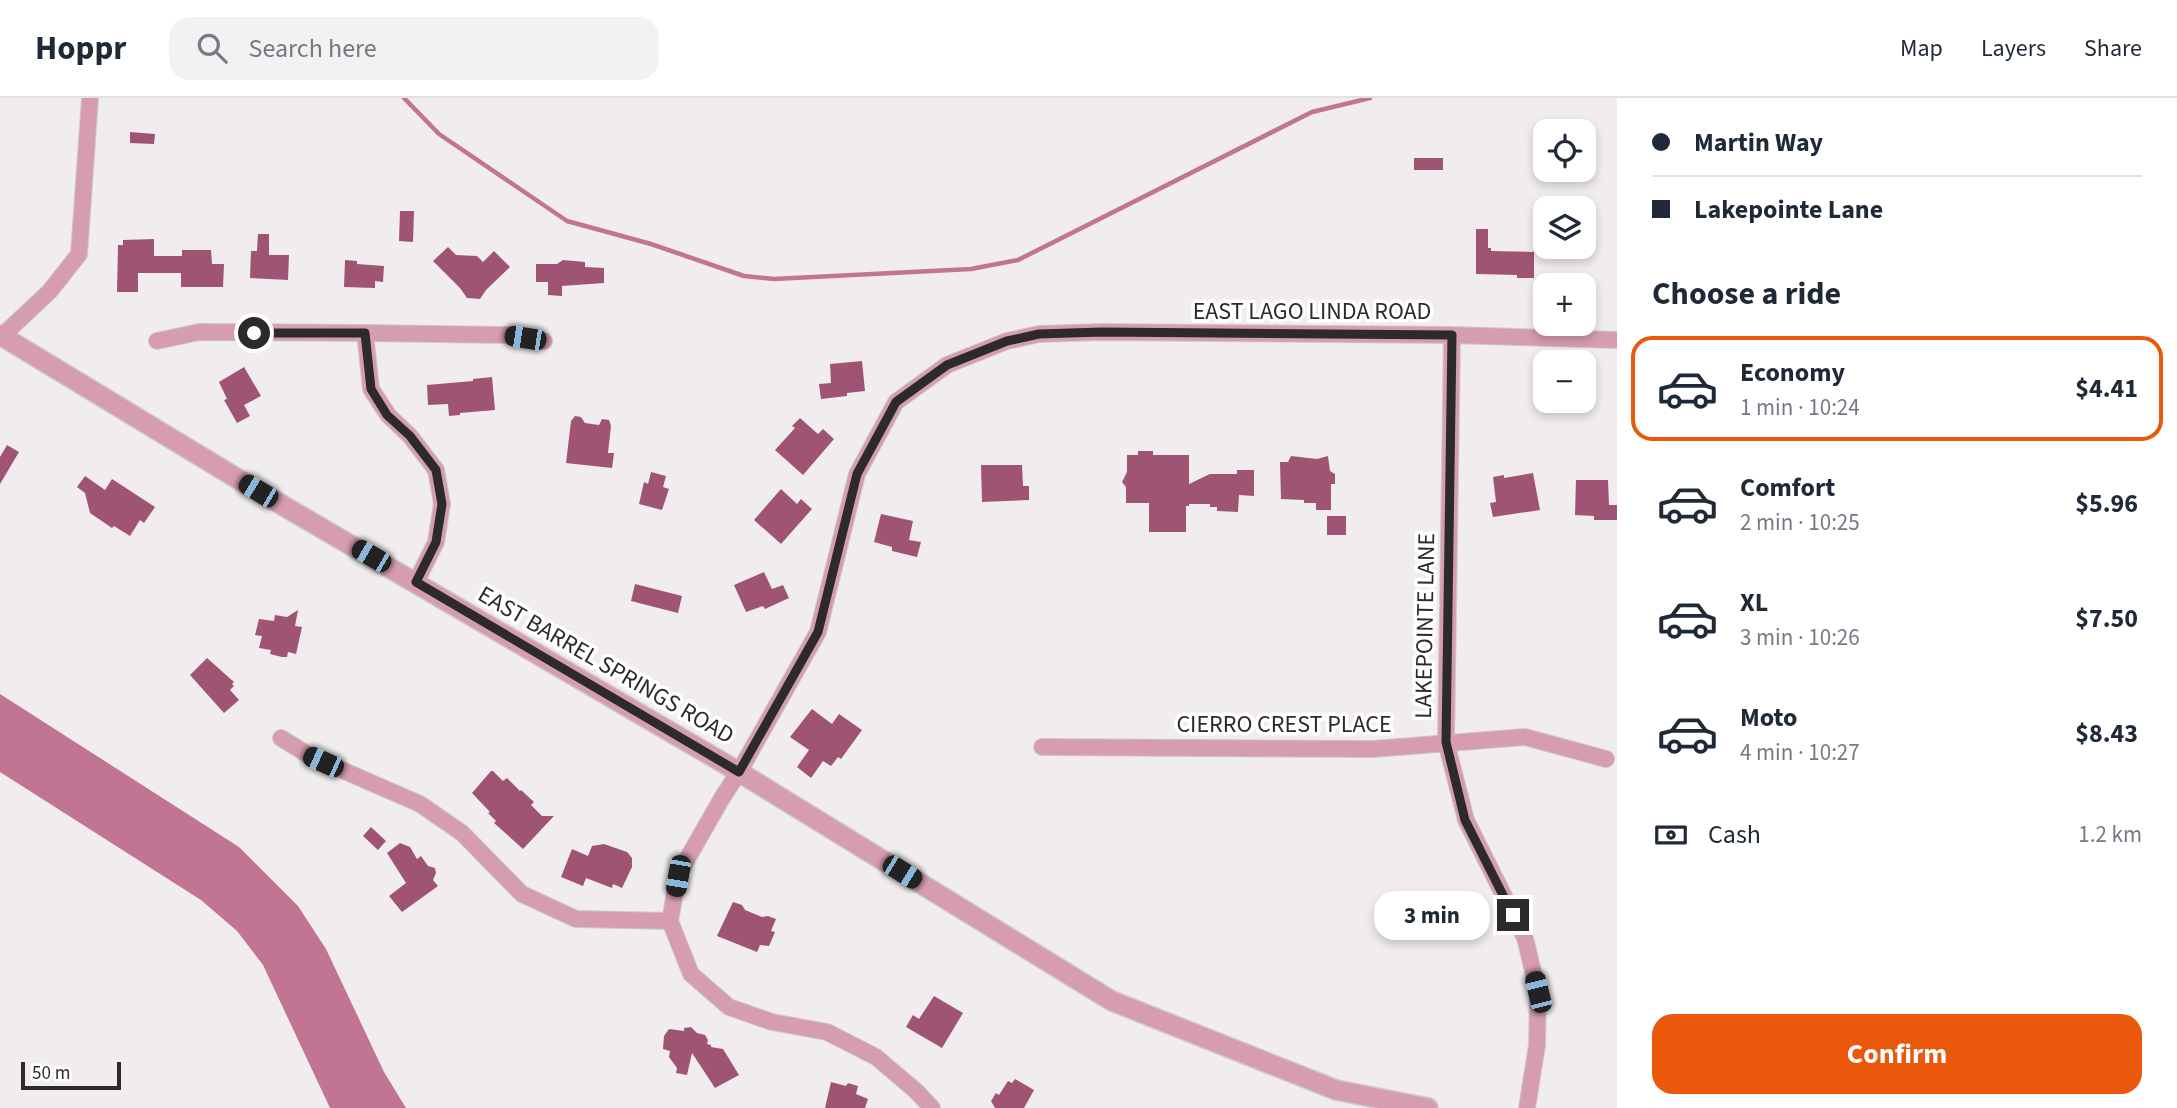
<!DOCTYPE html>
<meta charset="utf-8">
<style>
:root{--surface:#fff;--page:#f2f2f3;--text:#1f2937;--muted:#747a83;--line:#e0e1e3;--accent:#ea580c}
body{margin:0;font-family:"Source Sans 3",sans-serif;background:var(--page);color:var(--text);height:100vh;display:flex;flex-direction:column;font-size:26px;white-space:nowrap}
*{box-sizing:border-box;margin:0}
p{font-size:23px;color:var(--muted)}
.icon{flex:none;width:38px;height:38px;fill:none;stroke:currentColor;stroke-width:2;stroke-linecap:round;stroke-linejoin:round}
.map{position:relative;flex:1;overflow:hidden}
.sheet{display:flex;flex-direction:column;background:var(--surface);width:560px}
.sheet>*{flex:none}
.guide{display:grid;align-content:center;height:154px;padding:0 35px;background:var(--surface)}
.buttons{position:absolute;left:1533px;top:21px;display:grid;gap:14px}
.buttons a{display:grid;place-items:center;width:63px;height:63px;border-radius:14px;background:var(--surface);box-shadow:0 4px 10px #0003;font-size:35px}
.scale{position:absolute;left:21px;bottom:18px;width:100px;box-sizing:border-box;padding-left:7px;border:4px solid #2c2a2b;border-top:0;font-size:19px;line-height:24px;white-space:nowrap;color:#2c2a2b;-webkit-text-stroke:5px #fff;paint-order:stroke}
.end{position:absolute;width:32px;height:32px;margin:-16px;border:9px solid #2c2a2b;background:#fff;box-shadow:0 0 0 4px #fff}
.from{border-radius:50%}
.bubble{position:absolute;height:49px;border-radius:21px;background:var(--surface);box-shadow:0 4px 10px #0003;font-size:23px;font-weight:700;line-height:49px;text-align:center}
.car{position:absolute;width:21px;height:42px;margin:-21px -10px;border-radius:9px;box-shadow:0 0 5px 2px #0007;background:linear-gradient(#222 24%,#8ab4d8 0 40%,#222 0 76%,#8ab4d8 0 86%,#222 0)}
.guide b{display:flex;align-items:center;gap:24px;height:66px;font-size:26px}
.guide b+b{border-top:2px solid var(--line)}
.guide i{width:18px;height:18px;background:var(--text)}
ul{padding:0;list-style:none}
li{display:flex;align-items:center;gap:21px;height:105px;margin:0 14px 10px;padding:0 21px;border:4px solid transparent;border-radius:21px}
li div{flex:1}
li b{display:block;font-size:26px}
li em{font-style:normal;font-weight:700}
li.current{border-color:var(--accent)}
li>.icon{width:63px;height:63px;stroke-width:1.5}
h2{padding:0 35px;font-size:32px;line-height:84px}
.pay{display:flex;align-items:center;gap:18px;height:77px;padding:0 35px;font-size:26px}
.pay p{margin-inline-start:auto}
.primary-button{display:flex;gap:14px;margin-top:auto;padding:14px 35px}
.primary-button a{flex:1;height:80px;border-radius:21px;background:var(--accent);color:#fff;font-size:28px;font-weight:700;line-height:80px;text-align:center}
header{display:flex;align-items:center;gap:42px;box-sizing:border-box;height:98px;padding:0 35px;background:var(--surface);border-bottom:2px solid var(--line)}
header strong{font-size:33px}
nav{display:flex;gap:38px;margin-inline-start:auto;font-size:24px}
.search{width:490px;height:63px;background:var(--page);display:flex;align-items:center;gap:18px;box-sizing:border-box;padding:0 24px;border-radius:21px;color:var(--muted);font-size:26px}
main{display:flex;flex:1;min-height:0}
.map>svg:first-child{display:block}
.water{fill:#c27493}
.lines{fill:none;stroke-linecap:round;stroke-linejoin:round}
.stream{stroke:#c27493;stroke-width:4.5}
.building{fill:#9f5473}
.minor-casing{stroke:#cecacb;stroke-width:18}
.tertiary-casing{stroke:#cecacb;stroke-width:22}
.minor{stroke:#d69cb1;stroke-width:16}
.tertiary{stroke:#d69cb1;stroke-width:19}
.route{stroke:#2c2a2b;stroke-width:9}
.labels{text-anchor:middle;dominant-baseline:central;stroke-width:7;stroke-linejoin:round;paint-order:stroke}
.street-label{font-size:24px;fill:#2c2a2b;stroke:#fff}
</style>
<header>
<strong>Hoppr</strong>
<div class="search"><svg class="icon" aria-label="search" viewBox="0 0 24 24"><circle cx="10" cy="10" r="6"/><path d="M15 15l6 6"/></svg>Search here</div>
<nav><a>Map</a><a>Layers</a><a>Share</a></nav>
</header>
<main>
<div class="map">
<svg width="1617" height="1010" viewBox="0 0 1617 1010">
<rect width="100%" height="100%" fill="#f1edee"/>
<path class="water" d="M0 596 239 749 298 808 326 851 384 974 406 1010H330L263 867 237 833 201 802 0 674Z"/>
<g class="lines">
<path class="stream" d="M404 0 439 36 567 123 651 146 744 178 774 181 971 171 1018 162 1312 14 1370 0"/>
</g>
<path class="building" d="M130 34 155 36 154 46 130 45Z
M1414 60H1443V72H1414Z
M400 113H414L413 144 399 143Z
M1476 131H1488V150H1491V153L1534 154V180H1517V177L1476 176Z
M258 136H269V157H289L288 182 250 180 251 153H257Z
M154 141V158H182V152H211L212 166H224L223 189H181V175H138V194H117L118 147H123V142Z
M448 149 456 157 477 158 483 164 494 153 510 169 486 192 480 201 467 200 460 190 433 163Z
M345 162 357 163V166L384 168 383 184 375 183V190L344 189Z
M563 162 585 164V169L604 170V185L562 188V198L548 197V184H536V166H557Z
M862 263 865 293 847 295V298L821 301 819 286 831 285 830 266Z
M244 269 261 298 244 307 250 318 237 325 224 302 227 301 219 284Z
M492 279 495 312 460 315V317L449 318 448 306 428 307 427 287 473 283V281Z
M575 318 581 319 585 325 599 327 602 321 609 322 611 328 608 355H614L612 370 566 365 571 323Z
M800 320 818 336 823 331 834 341 803 377 775 352 795 330 792 328Z
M7 347 19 354 0 386V359Z
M1138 353H1153V357H1189V386L1210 376H1237V372H1254V398L1239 397 1238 414 1217 413V409H1210V406H1189V408H1186V434H1149V405H1126V389L1122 384 1127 374V357H1138Z
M1291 358 1317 361 1328 358 1330 373 1335 376V386H1331V412H1316V405H1304V402L1281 401 1280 364H1288Z
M981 367H1022L1023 388H1029V402L982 404Z
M651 374 666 378 663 389 669 391 662 412 639 406 644 384 648 386Z
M1533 375 1540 412 1493 419 1490 405 1496 404 1493 379 1504 377V380Z
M85 378 105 392 112 381 155 409 144 425 140 422 130 438 114 428 112 430 90 415 85 395 77 389Z
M1576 382H1608L1609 407H1617V422H1594V418L1575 417Z
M781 391 797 406 801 401 812 411 781 446 754 422Z
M881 416 913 423 909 442 921 444 917 459 892 453V449L874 444Z
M1327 418H1346V437H1327Z
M764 474 772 491 783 487 789 500 765 511 763 508 746 514 734 487Z
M635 486 682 498 678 515 631 503Z
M298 512 295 528 302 529 296 556 288 554 287 559H282L270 556 271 552 259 550 262 538 255 537 259 521 274 523 275 517 287 519Z
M207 560 234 584 232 586 234 588 230 592 239 602 224 615 190 577Z
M812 611 832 626 839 616 862 632 841 661 838 659 831 668 823 663 811 680 797 669 809 652 790 639Z
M491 673H493L503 683 507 680 520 693 521 692 534 704 531 707 542 718H554L523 751 494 725 496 723 488 715 490 714 472 695Z
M371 729 386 743 378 752 363 738Z
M400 745 410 749 417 761 421 758 428 768 435 770 436 775 433 782 438 788 402 814 389 798 406 785 387 755Z
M604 746 627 754 632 760V769L622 790 613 786 612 790 586 780 583 788 561 779 572 751 588 758 592 748Z
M733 804 742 807 745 812 762 819 768 818 776 821 771 833 775 834 769 848 760 847 757 854 717 838Z
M934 898 963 915 942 950 906 929 913 917 919 921Z
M691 929 697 935 705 937 708 942 707 946 711 947V949L723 951 739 977 715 990 692 955 687 977 676 975 677 970 669 959 670 953 663 951 664 938 669 931 684 933V930Z
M1015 981 1034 992 1024 1010H995L991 1003 996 995 999 997 1008 983 1012 985Z
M831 984 846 988 848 985 858 988 856 996 868 1001 865 1010H825Z"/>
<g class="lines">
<g class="minor-casing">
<path id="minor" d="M365 235 506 237 544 243
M1452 237 1446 644 1466 722 1525 840 1538 894 1537 947 1527 1010
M2 238 50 193 79 156 90 0
M157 243 199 234 365 235 371 291 388 317 410 338 436 372 442 406 436 444 416 484
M281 640 310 658 420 706 462 735 522 796 576 821 670 823
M1042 649 1373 651 1525 639 1606 661
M932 1010 916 993 876 959 827 934 772 924 729 909 691 876 670 823 678 777 722 700 739 674 818 534 857 376 896 304 947 267 1007 243 1039 236 1102 234 1452 237 1617 242"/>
</g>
<g class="tertiary-casing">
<path id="tertiary" d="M0 237 258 393 739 674 1112 903 1336 992 1428 1010"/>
</g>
<use href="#minor" class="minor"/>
<use href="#tertiary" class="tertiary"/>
</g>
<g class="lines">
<path class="route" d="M254 235H365L371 291 387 317 410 338 436 372 442 406 436 444 416 484 739 674 818 534 857 376 896 304 947 267 1007 243 1039 236 1102 234 1452 237 1446 644 1465 722 1513 817"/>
</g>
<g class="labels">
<g class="street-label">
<text x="1312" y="213">EAST LAGO LINDA ROAD</text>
<text transform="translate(1425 528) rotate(-89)">LAKEPOINTE LANE</text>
<text transform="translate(606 567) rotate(30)">EAST BARREL SPRINGS ROAD</text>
<text x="1284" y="626">CIERRO CREST PLACE</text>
</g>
</g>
</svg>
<div class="buttons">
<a><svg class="icon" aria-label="locate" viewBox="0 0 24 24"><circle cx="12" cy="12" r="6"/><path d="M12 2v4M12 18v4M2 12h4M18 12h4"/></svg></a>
<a><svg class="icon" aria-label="layers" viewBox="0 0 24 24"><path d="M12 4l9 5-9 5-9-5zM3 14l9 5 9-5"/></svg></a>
<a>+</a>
<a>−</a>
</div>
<div class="scale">50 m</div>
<i class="end from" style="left:254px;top:235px"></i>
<i class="end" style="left:1513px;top:817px"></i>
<div class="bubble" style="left:1374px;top:793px;width:116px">3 min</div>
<i class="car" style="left:525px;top:240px;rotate:279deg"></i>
<i class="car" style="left:258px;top:393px;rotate:301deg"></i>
<i class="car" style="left:371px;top:458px;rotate:300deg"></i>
<i class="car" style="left:323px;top:664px;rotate:294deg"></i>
<i class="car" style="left:902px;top:774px;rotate:122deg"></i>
<i class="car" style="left:678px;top:778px;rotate:190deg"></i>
<i class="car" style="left:1538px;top:894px;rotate:346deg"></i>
</div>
<section class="sheet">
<div class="guide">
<b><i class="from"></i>Martin Way</b>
<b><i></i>Lakepointe Lane</b>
</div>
<h2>Choose a ride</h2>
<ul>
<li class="current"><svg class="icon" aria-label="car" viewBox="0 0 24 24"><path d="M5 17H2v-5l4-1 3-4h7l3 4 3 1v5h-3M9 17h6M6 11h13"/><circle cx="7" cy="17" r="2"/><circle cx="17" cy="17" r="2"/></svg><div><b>Economy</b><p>1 min · 10:24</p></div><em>$4.41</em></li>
<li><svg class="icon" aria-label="car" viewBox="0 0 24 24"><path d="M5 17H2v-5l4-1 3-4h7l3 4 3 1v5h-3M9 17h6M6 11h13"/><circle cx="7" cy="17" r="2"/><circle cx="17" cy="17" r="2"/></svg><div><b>Comfort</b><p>2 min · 10:25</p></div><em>$5.96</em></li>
<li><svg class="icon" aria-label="car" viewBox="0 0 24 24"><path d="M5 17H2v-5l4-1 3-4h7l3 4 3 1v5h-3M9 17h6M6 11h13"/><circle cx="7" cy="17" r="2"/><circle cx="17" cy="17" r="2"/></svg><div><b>XL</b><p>3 min · 10:26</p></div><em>$7.50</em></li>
<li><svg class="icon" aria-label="car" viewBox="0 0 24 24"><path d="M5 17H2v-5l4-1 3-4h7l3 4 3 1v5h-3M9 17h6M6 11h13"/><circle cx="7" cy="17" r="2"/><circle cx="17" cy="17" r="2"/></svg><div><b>Moto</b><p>4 min · 10:27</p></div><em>$8.43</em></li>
</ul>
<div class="pay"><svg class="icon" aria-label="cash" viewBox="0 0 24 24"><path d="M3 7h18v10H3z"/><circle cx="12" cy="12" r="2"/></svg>Cash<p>1.2 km</p></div>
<div class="primary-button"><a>Confirm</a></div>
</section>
</main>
